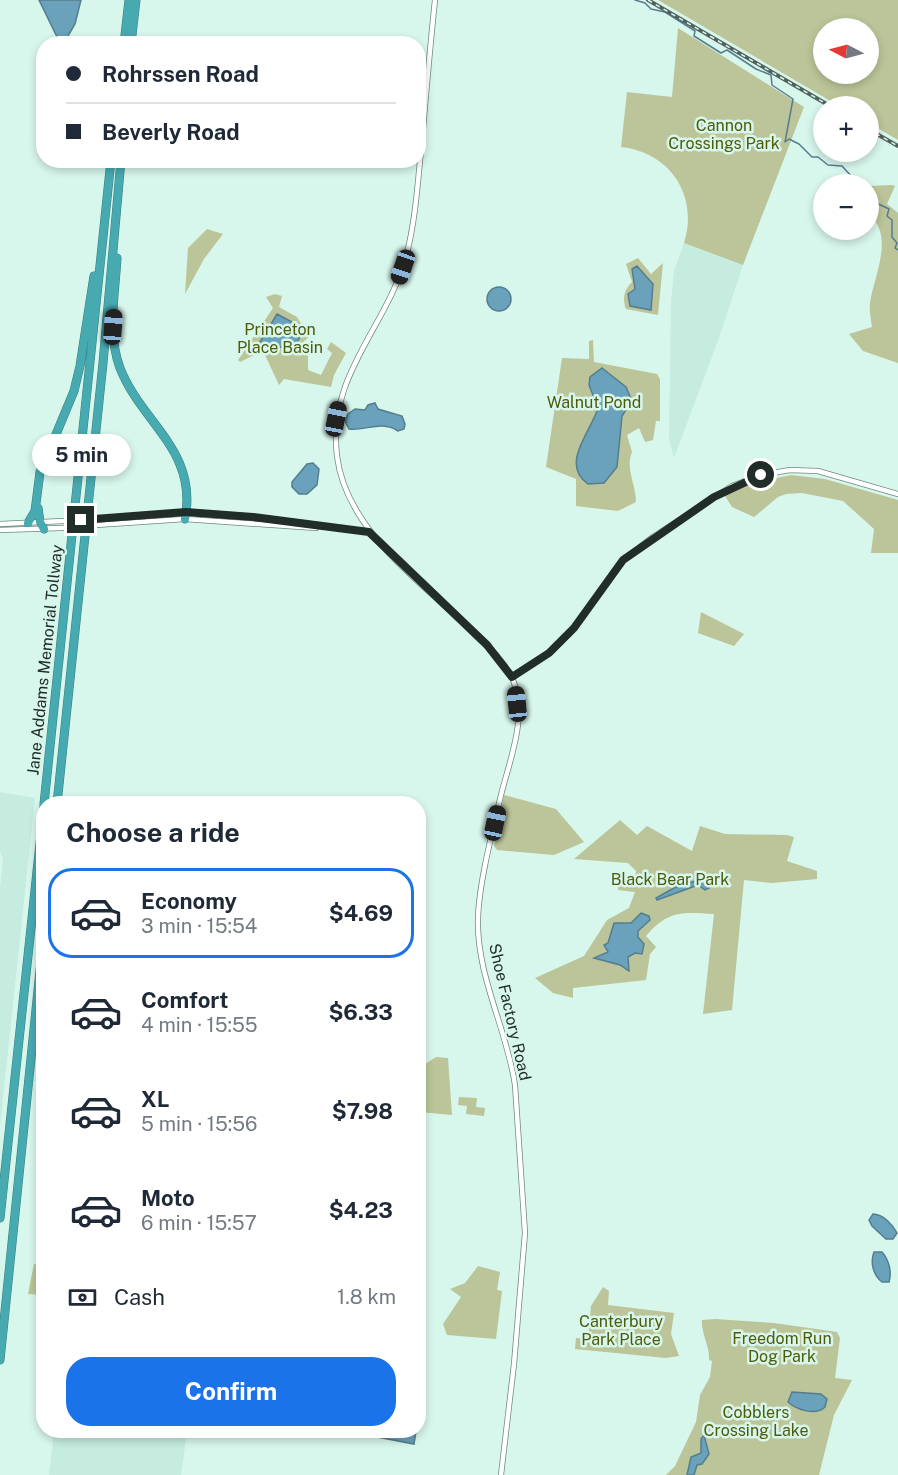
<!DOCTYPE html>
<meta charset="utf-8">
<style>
:root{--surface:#fff;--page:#f2f2f3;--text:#1f2937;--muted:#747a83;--line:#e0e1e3;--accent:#1a73e8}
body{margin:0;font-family:"Public Sans",sans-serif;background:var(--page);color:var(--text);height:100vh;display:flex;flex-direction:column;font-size:22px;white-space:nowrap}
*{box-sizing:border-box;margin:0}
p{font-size:20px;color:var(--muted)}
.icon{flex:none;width:33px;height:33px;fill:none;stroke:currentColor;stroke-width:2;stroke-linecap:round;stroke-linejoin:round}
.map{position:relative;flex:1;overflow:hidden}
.side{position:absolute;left:36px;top:796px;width:390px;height:642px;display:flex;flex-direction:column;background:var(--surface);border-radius:24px;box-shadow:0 3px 9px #0003}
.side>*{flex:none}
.top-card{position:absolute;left:36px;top:36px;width:390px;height:132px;border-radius:24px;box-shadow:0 3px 9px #0003;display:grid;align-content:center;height:132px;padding:0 30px;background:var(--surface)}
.needle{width:39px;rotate:276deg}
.buttons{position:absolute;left:813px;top:18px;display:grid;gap:12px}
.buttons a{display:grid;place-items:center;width:66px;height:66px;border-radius:50%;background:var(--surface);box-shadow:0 3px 9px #0003;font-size:30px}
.end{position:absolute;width:27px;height:27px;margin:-14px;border:8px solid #212d29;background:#fff;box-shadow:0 0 0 3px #fff}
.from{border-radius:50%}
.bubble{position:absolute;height:42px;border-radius:21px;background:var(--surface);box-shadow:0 3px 9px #0003;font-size:20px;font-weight:700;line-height:42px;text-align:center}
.car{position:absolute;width:18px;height:36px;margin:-18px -9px;border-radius:8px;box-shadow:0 0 4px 2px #0007;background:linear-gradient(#222 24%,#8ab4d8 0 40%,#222 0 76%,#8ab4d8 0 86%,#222 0)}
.top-card b{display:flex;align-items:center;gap:21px;height:57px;font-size:22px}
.top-card b+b{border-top:2px solid var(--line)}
.top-card i{width:15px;height:15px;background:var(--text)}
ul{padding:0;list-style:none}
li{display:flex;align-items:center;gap:18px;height:90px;margin:0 12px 9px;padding:0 18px;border:3px solid transparent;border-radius:24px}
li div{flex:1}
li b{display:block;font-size:22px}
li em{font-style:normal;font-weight:700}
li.on{border-color:var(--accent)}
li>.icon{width:54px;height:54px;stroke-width:1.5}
h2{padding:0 30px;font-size:27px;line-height:72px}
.pay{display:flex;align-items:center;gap:15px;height:66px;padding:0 30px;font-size:22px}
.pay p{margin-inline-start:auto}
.action{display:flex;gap:12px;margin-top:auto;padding:12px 30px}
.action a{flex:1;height:69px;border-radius:24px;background:var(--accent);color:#fff;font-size:24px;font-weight:700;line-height:69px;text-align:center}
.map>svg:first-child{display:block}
.built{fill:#c6ecdf}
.green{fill:#bbc599;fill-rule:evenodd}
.water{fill:#6aa1bb;stroke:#547e8f;stroke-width:1.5}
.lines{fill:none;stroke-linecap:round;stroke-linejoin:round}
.stream{stroke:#547e8f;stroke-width:1.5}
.tertiary-casing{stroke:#6d8880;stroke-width:6}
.motorway-casing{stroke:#3a7e81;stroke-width:9}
.tertiary{stroke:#fff;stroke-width:4.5}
.motorway{stroke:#47aab1;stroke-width:8}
.rail-casing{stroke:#51625c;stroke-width:4}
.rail{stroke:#d7f6ec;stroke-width:1.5;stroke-dasharray:4.5;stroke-linecap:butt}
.tertiary-bridge-casing{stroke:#6d8880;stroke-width:6;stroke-linecap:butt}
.tertiary-bridge{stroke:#fff;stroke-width:4.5}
.route{stroke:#212d29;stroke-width:8}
.labels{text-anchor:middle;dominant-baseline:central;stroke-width:5;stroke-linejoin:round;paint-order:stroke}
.park-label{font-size:16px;fill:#4f5b09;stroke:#d7f6ec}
.street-label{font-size:16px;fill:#212d29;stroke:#d7f6ec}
</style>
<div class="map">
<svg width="898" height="1475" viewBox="0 0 898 1475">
<rect width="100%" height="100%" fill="#d7f6ec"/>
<path class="built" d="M684 243 743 265 719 338 674 458 669 439 671 301 674 271Z
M0 792 35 798 0 1126V888L3 859 0 852Z
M54 1431H187L181 1475H49Z"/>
<path class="green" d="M658 0H898V140L869 123 868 106H839ZM824 28H868V74H824Z
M678 28 804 107 743 265 684 243C699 196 670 152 621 147L627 92 672 97Z
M892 185 895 186 887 204 898 213V363L863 351 849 334 872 327C871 319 869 311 870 303 874 275 895 237 869 214V186Z
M207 229 223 234 204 259 185 294 188 248Z
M638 258 651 274 663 263 658 315 626 309C622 299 624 290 632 282L626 264Z
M275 294 282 296 279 307 297 317 309 337 301 344 308 356V370L321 375 332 353 327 349 331 342 346 353 334 375 331 387 284 379 279 385 265 355 260 352 240 362 238 360 273 308 266 297Z
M593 340 594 362 657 374 660 379V421H656L653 440 645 442 639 428 627 435 632 452C625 469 636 484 636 502L618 511 576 506V479L546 467 562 358 589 359V341Z
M791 475 825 479 898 500V553H871L874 529 843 501 802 493 786 494 778 497 754 517 732 507 725 496 752 483Z
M701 612 744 634 734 646 698 633Z
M504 795 556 809 584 842 554 855 497 850 494 846Z
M620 820 637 835 647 826 692 851 700 826 725 834 787 835 794 837 787 861 817 871V879L772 883 744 880 732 1010 703 1014 714 914C682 912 668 910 646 936L656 947 650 954 646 980 573 988V998L553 993 535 978 584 956 607 920 629 908 635 892 618 890V887L635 879 636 871 628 863 574 859Z
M436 1057 448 1058 452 1115 419 1112V1068Z
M459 1097 477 1098 476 1107 485 1108 484 1116 466 1114 467 1106 458 1105Z
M34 1264H43V1295L28 1294Z
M478 1266 500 1272 497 1290 502 1291 496 1339 447 1335 443 1324 461 1297 450 1289 465 1283Z
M603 1287 609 1291 608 1305 674 1313 671 1334 679 1356 666 1358 575 1349 576 1338 588 1339 591 1306Z
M715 1319 774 1323 837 1332 840 1338 835 1378 852 1380 834 1415 819 1475H666L675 1466 696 1422 700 1395 710 1377 712 1361 709 1360C710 1346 701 1334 702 1320Z"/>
<path class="water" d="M39 0H81L75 24 64 43H60Z
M637 266 653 284 651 310 630 306 628 294 635 289 632 269Z
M487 299a12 12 0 1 1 24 0a12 12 0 1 1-24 0Z
M277 314 292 322 301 335 294 348 281 347 268 351 260 342Z
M602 368 626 387 632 401 622 416 617 467 604 483 588 484C559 464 592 430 598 408L589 385 590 377Z
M375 403 378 409 402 416 405 424 404 429 398 431C381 420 366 431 349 429L345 421 348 414 355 409 365 410 368 405Z
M313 463 319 469 317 485 307 494H299L292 487V482L307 464Z
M696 881H708L709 888 705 890 698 885 657 900 656 898 679 885Z
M641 913 649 916 650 920 638 931V937L644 944 642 954 635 953 628 957 629 971 620 965 594 958 608 952 604 945 608 943 614 923H631Z
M873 1214C883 1214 893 1225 897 1233L893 1239H886L872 1226 869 1220Z
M874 1252H882C889 1260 892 1272 889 1282H882C873 1275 870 1262 874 1252Z
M792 1392 821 1394 827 1399 825 1407C816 1416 797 1410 788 1402Z
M363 1431H416L414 1444 367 1435Z
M704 1435 709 1454 702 1464 697 1465 694 1475H687L691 1457 701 1453V1439Z"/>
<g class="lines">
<path class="stream" d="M635 0 645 3 651 9 665 12 695 31 694 36 721 53 727 50 756 69 771 75 772 85 793 99 785 142 789 139 799 144 812 157H818L828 165 842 166 853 178
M868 199 889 209 887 216 892 220V237L897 243 895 248 898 250"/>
<g class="tertiary-casing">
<path id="tertiary" d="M435 0C430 47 426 94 422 141 418 178 416 217 407 253 388 327 327 373 337 456 346 530 421 582 471 630 485 644 505 661 513 680 528 716 510 759 501 795 493 829 479 883 478 918 476 975 507 1029 515 1085L525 1233 514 1364 501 1475
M98 519 186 512 253 517 369 532
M0 524 63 521
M96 525 185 519 316 528
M0 530 61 528
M512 677 549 653 574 628 623 560 653 537 732 486 761 475 790 470 818 471 898 494"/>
</g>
<g class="motorway-casing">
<path id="motorway" d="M124 44 129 0
M131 44 136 0
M117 258C115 294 107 333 120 368 142 424 198 450 185 519
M52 444 74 391 80 366 94 276
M38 508 40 522 44 529
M28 523 35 511 40 472 50 448
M44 804 111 160
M57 804 103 363 121 160
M0 1218 44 806
M0 1360 44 932"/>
</g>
<use href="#tertiary" class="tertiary"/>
<use href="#motorway" class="motorway"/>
<g class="rail-casing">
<path id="rail" d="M648 0 830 106
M868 129 898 146"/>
</g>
<use href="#rail" class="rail"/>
<g class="tertiary-bridge-casing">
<path id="tertiary-bridge" d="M63 521 98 519
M61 528 96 525"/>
</g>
<use href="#tertiary-bridge" class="tertiary-bridge"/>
</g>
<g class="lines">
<path class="route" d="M81 520 186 512 253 517 369 532 487 645 512 677 549 653 574 628 623 560 714 497 761 475"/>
</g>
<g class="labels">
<g class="park-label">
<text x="724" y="125">Cannon<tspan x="724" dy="18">Crossings Park</tspan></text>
<text x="280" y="329">Princeton<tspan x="280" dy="18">Place Basin</tspan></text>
<text x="594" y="402">Walnut Pond</text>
<text x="670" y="879">Black Bear Park</text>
<text x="621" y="1321">Canterbury<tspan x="621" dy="18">Park Place</tspan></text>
<text x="782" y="1338">Freedom Run<tspan x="782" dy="18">Dog Park</tspan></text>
<text x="756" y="1412">Cobblers<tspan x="756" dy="18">Crossing Lake</tspan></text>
</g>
<g class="street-label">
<text transform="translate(45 660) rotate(-84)">Jane Addams Memorial Tollway</text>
<text transform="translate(510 1012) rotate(77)">Shoe Factory Road</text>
</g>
</g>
</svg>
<div class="buttons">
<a><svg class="needle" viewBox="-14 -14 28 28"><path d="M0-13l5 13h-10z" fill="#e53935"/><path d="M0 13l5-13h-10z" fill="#747a83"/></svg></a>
<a>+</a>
<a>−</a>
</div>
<i class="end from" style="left:761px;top:475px"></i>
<i class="end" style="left:81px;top:520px"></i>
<div class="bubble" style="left:32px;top:434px;width:99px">5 min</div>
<i class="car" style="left:403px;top:267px;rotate:199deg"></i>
<i class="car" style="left:113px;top:327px;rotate:4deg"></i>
<i class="car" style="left:336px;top:419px;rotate:11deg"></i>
<i class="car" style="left:517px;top:704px;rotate:354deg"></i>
<i class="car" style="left:495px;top:823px;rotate:12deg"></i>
<div class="top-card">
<b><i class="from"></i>Rohrssen Road</b>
<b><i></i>Beverly Road</b>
</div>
<section class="side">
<h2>Choose a ride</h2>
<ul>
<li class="on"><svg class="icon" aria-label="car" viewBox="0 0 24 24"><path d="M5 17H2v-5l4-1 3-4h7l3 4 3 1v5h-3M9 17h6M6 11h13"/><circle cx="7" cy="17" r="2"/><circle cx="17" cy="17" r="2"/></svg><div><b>Economy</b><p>3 min · 15:54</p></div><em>$4.69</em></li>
<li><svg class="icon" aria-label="car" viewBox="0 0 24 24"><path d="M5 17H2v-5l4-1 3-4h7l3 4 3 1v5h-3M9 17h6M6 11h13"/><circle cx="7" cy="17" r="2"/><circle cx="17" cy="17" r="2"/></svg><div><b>Comfort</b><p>4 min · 15:55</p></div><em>$6.33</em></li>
<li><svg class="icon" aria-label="car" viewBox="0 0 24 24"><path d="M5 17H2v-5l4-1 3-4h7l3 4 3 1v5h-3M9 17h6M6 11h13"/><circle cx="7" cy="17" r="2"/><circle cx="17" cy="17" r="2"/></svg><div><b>XL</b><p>5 min · 15:56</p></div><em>$7.98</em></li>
<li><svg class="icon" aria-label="car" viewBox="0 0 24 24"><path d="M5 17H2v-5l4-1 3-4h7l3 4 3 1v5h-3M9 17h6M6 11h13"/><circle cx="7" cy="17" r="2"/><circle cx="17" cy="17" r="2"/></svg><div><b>Moto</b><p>6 min · 15:57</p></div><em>$4.23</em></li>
</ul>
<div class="pay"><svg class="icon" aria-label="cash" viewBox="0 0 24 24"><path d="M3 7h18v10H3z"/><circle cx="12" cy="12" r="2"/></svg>Cash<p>1.8 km</p></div>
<div class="action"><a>Confirm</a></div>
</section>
</div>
